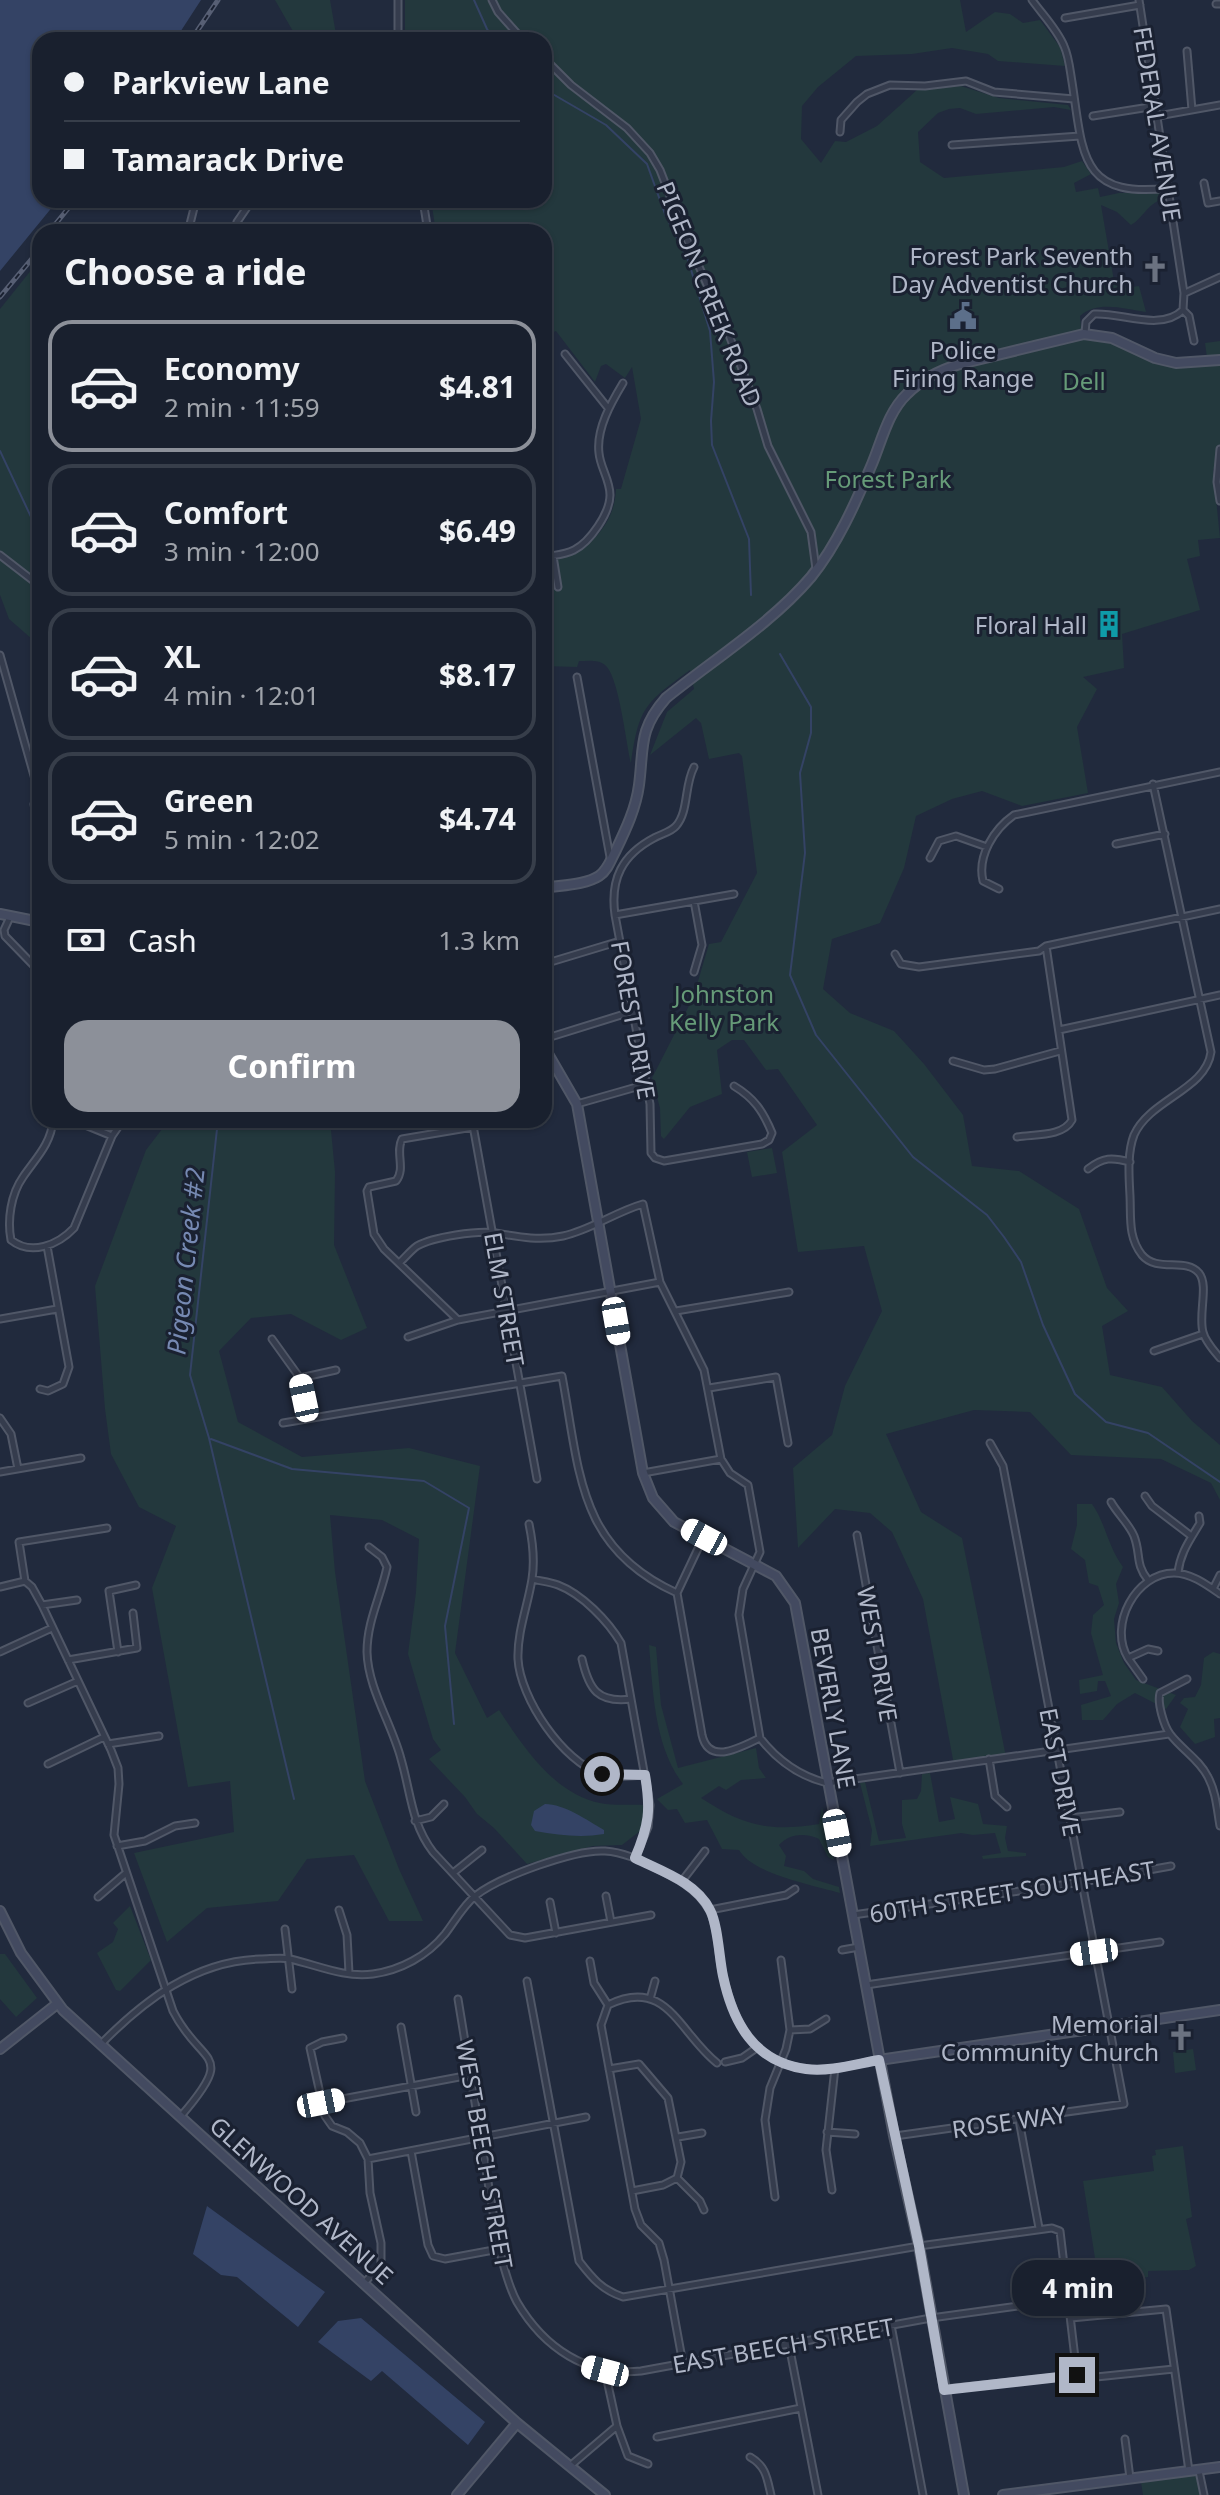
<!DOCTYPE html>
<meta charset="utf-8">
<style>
:root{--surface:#19202e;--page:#262d3a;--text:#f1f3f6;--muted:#9fa3aa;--line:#373e4a;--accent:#8c9099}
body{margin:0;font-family:"Noto Sans",sans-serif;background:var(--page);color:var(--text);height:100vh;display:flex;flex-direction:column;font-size:30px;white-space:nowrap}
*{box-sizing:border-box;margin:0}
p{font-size:26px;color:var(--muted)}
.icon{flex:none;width:44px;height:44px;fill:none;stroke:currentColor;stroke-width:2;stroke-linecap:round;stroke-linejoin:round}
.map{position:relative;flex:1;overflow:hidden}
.side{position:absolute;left:32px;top:224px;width:520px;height:904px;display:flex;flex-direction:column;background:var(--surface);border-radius:24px;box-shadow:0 2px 6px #0004,0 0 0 2px var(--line)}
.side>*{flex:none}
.top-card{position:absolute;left:32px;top:32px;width:520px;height:176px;border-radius:24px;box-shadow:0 2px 6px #0004,0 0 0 2px var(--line);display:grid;align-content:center;height:176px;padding:0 32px;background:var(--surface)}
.end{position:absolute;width:36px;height:36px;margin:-18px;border:10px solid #b0b7c8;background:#111;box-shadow:0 0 0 4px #111}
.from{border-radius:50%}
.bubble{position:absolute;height:56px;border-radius:24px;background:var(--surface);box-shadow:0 2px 6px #0004,0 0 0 2px var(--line);font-size:26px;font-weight:700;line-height:56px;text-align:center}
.car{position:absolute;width:24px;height:48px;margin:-24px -12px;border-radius:10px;box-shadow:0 0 6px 2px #0007;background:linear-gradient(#fff 24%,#345 0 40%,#fff 0 76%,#345 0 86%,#fff 0)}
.top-card b{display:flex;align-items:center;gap:28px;height:76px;font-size:30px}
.top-card b+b{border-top:2px solid var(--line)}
.top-card i{width:20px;height:20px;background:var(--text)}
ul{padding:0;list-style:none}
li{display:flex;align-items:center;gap:24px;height:132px;margin:0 16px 12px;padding:0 16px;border:4px solid var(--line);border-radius:24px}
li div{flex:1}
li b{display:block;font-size:30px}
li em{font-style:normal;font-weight:700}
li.on{border-color:var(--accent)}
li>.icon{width:72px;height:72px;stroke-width:1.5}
h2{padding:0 32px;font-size:36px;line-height:96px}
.pay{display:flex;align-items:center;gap:20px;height:88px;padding:0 32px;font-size:30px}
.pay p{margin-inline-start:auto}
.primary-button{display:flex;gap:16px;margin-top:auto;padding:16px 32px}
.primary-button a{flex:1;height:92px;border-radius:24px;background:var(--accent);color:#fff;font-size:32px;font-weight:700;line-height:92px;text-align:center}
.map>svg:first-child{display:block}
.green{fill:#23383d}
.water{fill:#344365}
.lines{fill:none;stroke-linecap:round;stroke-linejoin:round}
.stream{stroke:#344365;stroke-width:2}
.street-casing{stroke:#505767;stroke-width:9}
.secondary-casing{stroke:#505767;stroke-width:12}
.street{stroke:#353c4d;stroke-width:5}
.secondary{stroke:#434a60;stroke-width:8}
.rail-casing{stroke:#575f74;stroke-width:5}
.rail{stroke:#1a2131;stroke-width:2;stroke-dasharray:6;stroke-linecap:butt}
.route{stroke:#b0b7c8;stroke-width:10}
.labels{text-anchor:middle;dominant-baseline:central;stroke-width:6;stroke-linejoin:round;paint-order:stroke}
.street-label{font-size:24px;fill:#b0b7c8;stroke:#1a2131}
.poi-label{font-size:24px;fill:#b0b7c8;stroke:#1a2131;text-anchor:end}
.park-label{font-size:24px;fill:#669b78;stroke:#1a2131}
.water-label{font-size:26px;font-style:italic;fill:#7689b2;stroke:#1a2131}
</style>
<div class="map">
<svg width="1220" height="2495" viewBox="0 0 1220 2495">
<rect width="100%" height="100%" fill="#212a3d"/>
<path class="green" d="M275 0H330L337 40H298Z
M405 0H960L966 32 995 12 1010 14 1023 23 1040 20 1060 47 1065 66 998 61 988 54 952 48 912 54 856 56 818 87 802 106 801 139 821 163 835 141 846 142 877 126 917 90 961 86 999 98 1068 105 1071 110 1054 107 976 114 960 108 949 109 938 113 918 132 920 162 944 178 1064 167 1082 161 1091 174 1074 183 1076 192 1098 188 1100 197 1119 193H1161L1160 200C1146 206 1143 218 1131 225L1117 212 1101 205 1114 281 1124 288 1139 286 1146 312C1124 309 1098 300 1080 316L1082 338 1112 340 1127 351 1156 364 1182 367 1208 365 1205 343 1220 341V467L1213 469 1220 538 1198 540 1200 556 1187 559 1200 610 1122 634 1124 668 1083 677 1097 689 1077 727 1088 793 1022 806 982 791 952 799 916 816 904 868 880 923 832 939 823 989 850 1013 894 1031 924 1064 963 1115 972 1166 1019 1171 1079 1209 1107 1288 1128 1311 1102 1326 1110 1375 1162 1387 1192 1421 1220 1445V1500L1211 1483 1161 1459 1071 1455 1030 1412 974 1410 886 1434 921 1512 962 1538 1006 1757 954 1765 923 1599 892 1532 870 1513 835 1509 798 1548 793 1468 832 1435 845 1386 882 1311 864 1246 798 1252 782 1152 817 1125 778 1069 766 1070 744 1040H732L717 1050 722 1094 690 1107 664 1139 661 1136 660 1108 652 1078 693 998 709 944 721 942 757 873 742 756 739 753 709 759 701 723 696 718 650 755 667 712 694 689 690 670C645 703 639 707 631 763 626 743 619 676 605 665 598 659 587 661 579 661L577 667 544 666V591L561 588 557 559C589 551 615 524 616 489H621L641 419 632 367 625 378 606 364 601 366 595 382 556 331 546 335 544 342V232H436L431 200H544V40H405Z
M40 259V339L33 360 40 385V646L9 619 0 595V309Z
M169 1120H330L335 1172 334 1245 367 1328 341 1340 291 1314 251 1318 219 1351 238 1422 302 1457 409 1448 480 1466 455 1653 487 1718 499 1710C523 1746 554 1794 600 1803 614 1806 630 1804 644 1805V1828L622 1845 593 1846 527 1864 494 1828 477 1814 465 1797 429 1759 441 1750 433 1739 408 1654 416 1592 419 1539 382 1520 330 1515 335 1572 365 1781 399 1869 423 1921H389L354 1855 307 1859 278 1901 207 1908 167 1942 134 1853 234 1832 230 1781 188 1787 152 1588 176 1526 139 1507 111 1454 105 1409 95 1286 146 1150Z
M772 1148 777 1173 752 1177 747 1152Z
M1077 1504H1092C1106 1524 1108 1547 1123 1567L1116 1584 1119 1603 1114 1619 1116 1643 1124 1663 1136 1680 1176 1695 1166 1709 1135 1693 1117 1704 1103 1720H1082L1081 1705 1111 1696 1105 1681H1098L1097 1691 1080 1694 1079 1680 1103 1675 1091 1633 1093 1615 1104 1605 1098 1586 1089 1583 1085 1560 1071 1549 1077 1525Z
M649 1645 656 1647 661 1705 678 1768 756 1748 759 1768 766 1778 741 1780 726 1790 719 1786 701 1798C744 1826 768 1832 819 1824L822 1807 834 1860 828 1857 819 1839C806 1833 790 1833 779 1845L786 1856 784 1866 804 1871 813 1879 839 1887 840 1893C812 1885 753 1874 739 1850L722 1849 707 1820 685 1823 677 1809 668 1810 657 1799 683 1784C654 1746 653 1691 649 1645Z
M1213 1652 1220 1654V1718L1214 1719 1215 1737 1195 1744 1180 1727 1188 1709 1180 1703 1184 1698 1195 1697 1201 1685 1204 1658Z
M930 1773 939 1822 955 1819 950 1797 978 1804 983 1824 1007 1826 1005 1838 1008 1851 1026 1853V1856L983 1859 982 1856 1001 1853 995 1833 973 1835 961 1833 870 1846 872 1830 860 1783 865 1782 879 1841 906 1838 902 1824V1800L917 1799 921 1791 922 1774Z
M130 1906 151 1960 120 1991 116 1990 97 1953 113 1942 118 1929 113 1923Z
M0 1954H5L37 1998 16 2017 0 1999Z
M1193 2049 1196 2070 1175 2073 1173 2052Z
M1183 2146 1192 2217 1186 2219 1196 2266 1189 2270 1148 2271V2277L1099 2284 1083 2181 1154 2171 1152 2156 1156 2155 1155 2150Z
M1197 2475 1201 2495H1143L1141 2482Z"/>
<path class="water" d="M0 0H201L175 40H40V200H58L0 271Z
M545 1804C564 1804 587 1820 604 1830V1834C580 1838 559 1835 535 1831L531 1825 534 1811Z
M207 2206 325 2292 298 2327 237 2277 221 2275 193 2254Z
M361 2318 485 2422 468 2445 382 2371 371 2381 318 2342 338 2321Z"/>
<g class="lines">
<path class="stream" d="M474 0 487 29 495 40
M544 89 606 125 647 164 665 214 688 260 710 331 714 382 711 421 712 445 749 539 751 595
M0 451 40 536
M780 654 811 707V733L800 773 805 853 790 975 816 1035 913 1157 987 1215 1004 1237 1021 1262 1043 1325 1075 1394 1106 1422 1148 1433 1220 1482
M218 1120 190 1375 209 1438 294 1799
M211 1439 292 1469 424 1481 469 1508 445 1626 454 1724"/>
<g class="street-casing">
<path id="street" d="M492 0 498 12 523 40
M1032 0C1042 14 1057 29 1064 46 1069 57 1070 70 1072 82 1083 153 1079 199 1169 188
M1139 0 1184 293 1183 310 1189 316 1194 341
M1216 4H1220
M1065 18 1140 5
M398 40V0
M1187 51 1192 110
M544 58 571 85 627 128 650 153 660 170 686 237 729 335 757 409 768 446 811 532 816 569
M1093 116 1156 106
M1158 116 1220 105
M840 132 841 120 857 102 867 94 890 85 925 86 966 81 994 92 1074 99
M952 145 1080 136
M1204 183 1208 203 1220 201
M423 200 428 232
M188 232 196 200
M234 232 237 222 252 200
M1185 293 1220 277
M1085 333 1086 322 1094 314C1121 312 1160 332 1183 310
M565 354 608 408
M1220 449 1217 482 1220 501
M0 555 40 586
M553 556 558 587
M544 557C554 555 565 555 574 550 590 542 610 513 610 495 610 480 600 467 599 453 596 429 611 403 623 383
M0 655 40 797
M577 677 610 857
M694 767C684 786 689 811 676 826 671 832 661 834 654 838 622 855 610 879 615 915L650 1104 651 1153 655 1158 664 1161 762 1144 769 1140 772 1133C763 1111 754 1098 734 1086
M1153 784 1211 1052C1206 1090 1150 1099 1134 1135 1127 1153 1129 1177 1130 1196 1131 1218 1128 1237 1142 1255 1157 1273 1186 1257 1199 1273 1209 1285 1198 1315 1203 1332 1205 1341 1214 1351 1220 1358
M38 795 34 804 40 839
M1116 844 1165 834
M930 858 939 841 956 836 987 847
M999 889 983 881C977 856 994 829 1014 815L1220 772
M694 901 702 945 694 972
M615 915 734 894
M10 917 4 930 5 936 40 972
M895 954 901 964 919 967 1039 951 1046 946 1220 909
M544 964 620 941
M1059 1030 1220 995
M544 1039 634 1011
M38 1046 40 1053
M953 1061 984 1070 995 1069 1060 1051
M577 1104 647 1084
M53 1120C51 1144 36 1158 23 1177 11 1194 7 1220 11 1240 31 1256 58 1245 74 1228L112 1136 123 1120
M73 1120 112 1136
M472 1120 537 1479
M1017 1137C1034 1134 1063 1137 1072 1120L1046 946
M1088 1169C1103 1157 1112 1157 1130 1162
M399 1263C405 1258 410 1251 417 1246 433 1237 478 1230 496 1233 519 1237 540 1241 563 1236 591 1230 615 1212 643 1204L660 1282 704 1370 721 1459 730 1473 748 1485 760 1552 743 1589 739 1615 760 1738
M676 1311 789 1292
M0 1319 57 1309
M458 1320 384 1249 374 1234 367 1191 369 1187 396 1181C406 1168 395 1153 402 1139L473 1127
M408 1337 458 1320 660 1282
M272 1339 300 1378 308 1418
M1154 1351 1203 1334
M300 1378 336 1370
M709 1388 776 1377 788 1443
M40 1389 48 1391 63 1384 69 1367 47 1246
M0 1418 11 1434 18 1469
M283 1423 562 1376C580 1471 577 1548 677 1593
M0 1472 81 1458
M643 1473 721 1459
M1145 1496 1152 1506 1190 1535
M1111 1502C1117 1513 1129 1524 1134 1536 1141 1554 1135 1564 1148 1580
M529 1524C533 1543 535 1560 532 1579 528 1605 517 1632 518 1659 520 1698 563 1762 601 1774 614 1778 631 1776 645 1775
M857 1535 900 1773
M703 1538 677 1593 702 1735C709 1766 741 1747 760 1738 778 1761 799 1776 827 1783L1169 1734
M369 1547 382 1557 387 1567C381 1596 367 1621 367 1652 368 1689 392 1724 401 1759 411 1793 411 1823 433 1852L510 1935 525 1938 651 1915
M1178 1573C1180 1553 1190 1540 1200 1523L1199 1516
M532 1579C540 1581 550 1582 558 1585 582 1594 608 1621 621 1643L650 1805 648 1827 635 1858
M25 1581 32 1587 42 1605 111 1750 118 1768 119 1784 114 1835 173 2011C201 2067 238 2050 181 2116
M25 1581 19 1542 107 1528
M0 1587 25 1581
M1213 1589 1220 1575
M42 1605 77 1600
M1158 1651 1148 1649 1128 1658C1108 1625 1136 1573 1174 1573 1191 1573 1207 1585 1220 1594
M0 1652 52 1628
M118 1652 109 1591 136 1585
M1128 1658 1143 1679
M582 1659C589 1690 598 1703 631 1699
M68 1660 137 1648 133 1613
M1187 1679 1160 1693C1157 1703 1164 1726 1170 1734 1182 1750 1199 1759 1208 1777 1216 1792 1217 1809 1220 1826
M28 1703 78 1681
M108 1744 159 1736
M989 1759 995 1796 1007 1807
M48 1764 104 1737
M1070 1818 1120 1812
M415 1821 431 1817 444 1804
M117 1846 145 1841 175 1826 195 1823
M453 1873 482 1850
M682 1881 705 1851
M606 1896 611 1922
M98 1897 126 1873
M550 1902 556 1933
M339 1910 347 1935 349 1973
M710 1910 786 1895 795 1889
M853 1915 1082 1882 1171 1866
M285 1929 292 1989
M842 1950 859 1947
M590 1961 594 1983 608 2005
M527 1981 579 2261C592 2278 602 2290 623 2297L919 2246 1052 2228 1060 2231 1077 2375
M866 1985 1160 1942
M458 1999 499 2249C504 2266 508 2286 517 2302 544 2348 587 2377 641 2371L931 2318 1069 2299
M650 1999 655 1981
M608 2005 601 2025 635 2209 641 2225 659 2243 664 2260 683 2364
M608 2005C667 1976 679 2033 717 2063
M401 2027 416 2112
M790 2030 810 2029 826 2019
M343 2038 322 2042 310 2048 325 2116 332 2126 347 2132 360 2143 368 2159 370 2193 381 2243V2265L364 2283
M100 2045C144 2000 195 1961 260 1959 270 1959 281 1957 290 1959 317 1965 344 1978 373 1974 401 1970 427 1956 445 1934 455 1921 463 1906 475 1896 499 1877 575 1849 605 1851 623 1852 640 1860 656 1868 676 1878 696 1888 708 1908 717 1922 718 1949 721 1966 731 2016 749 2062 807 2069 830 2072 855 2064 878 2060
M725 2062 742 2058 758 2047
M609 2069 639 2064 668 2098 681 2162 677 2178
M321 2103 470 2075
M1019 2120 1039 2228
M827 2132 855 2134
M895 2136 1124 2104 1003 1466 990 1443
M678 2137 702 2133
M411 2151 428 2245 433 2256 445 2259 499 2249
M368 2159 586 2117
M677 2178 700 2201 704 2210
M832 2190 826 2150 835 2068
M632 2191 663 2185 677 2178
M775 2197 765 2120 770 2088 786 2049 790 2030 781 1960
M1071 2318 1166 2309 1189 2471
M891 2325 923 2495
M789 2345 818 2495
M945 2389 1077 2375 1096 2377 1174 2369
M617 2426 628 2456 648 2464
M657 2437 801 2408
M1125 2439 1130 2478
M750 2457C766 2466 767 2478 771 2495
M570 2466 617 2426 605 2371
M1199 2471 1204 2495"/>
</g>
<g class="secondary-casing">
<path id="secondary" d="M544 888C561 885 585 885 599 876 608 870 611 859 616 850 626 829 636 808 639 785 644 747 638 730 666 698 713 660 772 623 811 577 837 545 856 502 872 464 882 440 888 412 907 394 922 379 940 370 960 364L1084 334 1112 338 1155 358 1176 363 1220 360
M0 914 40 922
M544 1047 577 1104 643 1473 653 1498 674 1522 776 1576 795 1603 894 2136 919 2246 964 2495
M0 1911 21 1953 63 2010 517 2423 605 2495
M0 2049 57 2004
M879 2060 1220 2010
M457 2495 517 2423
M1003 2495 1220 2467"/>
</g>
<use href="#street" class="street"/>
<use href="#secondary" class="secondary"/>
<g class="rail-casing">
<path id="rail" d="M191 40 218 0
M49 232 75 200
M0 297 40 249"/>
</g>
<use href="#rail" class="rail"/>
</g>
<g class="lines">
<path class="route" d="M602 1774 645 1775C651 1810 649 1825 635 1858 661 1871 696 1882 710 1910 718 1925 719 1957 723 1976 733 2023 754 2062 806 2069 830 2072 856 2064 879 2060L919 2246 944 2390 1077 2375"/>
</g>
<defs>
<g id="church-bare" transform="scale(2.16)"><path d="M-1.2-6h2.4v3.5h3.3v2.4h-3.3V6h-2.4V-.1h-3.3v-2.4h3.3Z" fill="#6b7280" stroke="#1a2131" stroke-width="2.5" paint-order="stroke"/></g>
<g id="civic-bare" transform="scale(2.16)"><path d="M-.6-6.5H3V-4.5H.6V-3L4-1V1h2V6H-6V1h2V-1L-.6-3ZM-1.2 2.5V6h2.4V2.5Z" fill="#5c6f8a" stroke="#1a2131" stroke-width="2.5" paint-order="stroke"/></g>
<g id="building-bare" transform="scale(2.16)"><path d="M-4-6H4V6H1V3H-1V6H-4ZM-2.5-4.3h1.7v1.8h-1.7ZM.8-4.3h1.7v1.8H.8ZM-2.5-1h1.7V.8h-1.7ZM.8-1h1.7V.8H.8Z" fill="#0f9aa8" stroke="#1a2131" stroke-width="2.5" paint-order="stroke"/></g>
</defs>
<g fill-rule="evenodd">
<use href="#church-bare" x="1155" y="269"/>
<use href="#civic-bare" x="963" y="316"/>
<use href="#building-bare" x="1109" y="624"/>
<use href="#church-bare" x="1181" y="2037"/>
</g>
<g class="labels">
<g class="street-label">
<text transform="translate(1158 124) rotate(81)">FEDERAL AVENUE</text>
<text transform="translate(710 294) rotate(68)">PIGEON CREEK ROAD</text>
<text transform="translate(634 1020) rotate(80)">FOREST DRIVE</text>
<text transform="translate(505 1299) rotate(80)">ELM STREET</text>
<text transform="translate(878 1654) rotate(80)">WEST DRIVE</text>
<text transform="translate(834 1708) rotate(80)">BEVERLY LANE</text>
<text transform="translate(1061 1772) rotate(79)">EAST DRIVE</text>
<text transform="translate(1012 1891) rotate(-9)">60TH STREET SOUTHEAST</text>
<text transform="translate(1009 2121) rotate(-8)">ROSE WAY</text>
<text transform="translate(485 2154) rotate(80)">WEST BEECH STREET</text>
<text transform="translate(302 2200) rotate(42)">GLENWOOD AVENUE</text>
<text transform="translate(783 2345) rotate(-10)">EAST BEECH STREET</text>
</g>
<g class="poi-label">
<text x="1133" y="255">Forest Park Seventh<tspan x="1133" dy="28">Day Adventist Church</tspan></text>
<text x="963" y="349" text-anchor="middle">Police<tspan x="963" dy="28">Firing Range</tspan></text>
<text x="1087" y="624">Floral Hall</text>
<text x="1159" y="2023">Memorial<tspan x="1159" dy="28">Community Church</tspan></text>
</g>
<g class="park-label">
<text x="1084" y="380">Dell</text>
<text x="888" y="478">Forest Park</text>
<text x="724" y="993">Johnston<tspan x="724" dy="28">Kelly Park</tspan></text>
</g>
<g class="water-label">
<text transform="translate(185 1261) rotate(-84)">Pigeon Creek #2</text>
</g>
</g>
</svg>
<i class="end from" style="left:602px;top:1774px"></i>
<i class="end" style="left:1077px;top:2375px"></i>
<div class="bubble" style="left:1012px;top:2260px;width:132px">4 min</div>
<i class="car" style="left:616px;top:1321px;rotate:170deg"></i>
<i class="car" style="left:304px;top:1398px;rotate:348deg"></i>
<i class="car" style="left:704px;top:1537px;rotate:298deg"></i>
<i class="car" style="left:837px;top:1833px;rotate:169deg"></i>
<i class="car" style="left:1094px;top:1952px;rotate:262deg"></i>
<i class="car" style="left:321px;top:2103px;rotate:79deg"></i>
<i class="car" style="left:605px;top:2371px;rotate:285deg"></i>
<div class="top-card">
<b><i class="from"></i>Parkview Lane</b>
<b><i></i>Tamarack Drive</b>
</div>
<section class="side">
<h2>Choose a ride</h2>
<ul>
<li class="on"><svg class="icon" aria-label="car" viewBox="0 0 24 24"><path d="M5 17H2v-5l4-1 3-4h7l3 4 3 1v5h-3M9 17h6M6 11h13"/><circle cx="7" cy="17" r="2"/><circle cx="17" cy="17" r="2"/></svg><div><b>Economy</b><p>2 min · 11:59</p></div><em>$4.81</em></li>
<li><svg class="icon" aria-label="car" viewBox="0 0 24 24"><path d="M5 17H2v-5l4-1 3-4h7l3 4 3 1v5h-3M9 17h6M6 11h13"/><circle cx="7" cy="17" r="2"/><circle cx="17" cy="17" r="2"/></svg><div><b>Comfort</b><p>3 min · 12:00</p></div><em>$6.49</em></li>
<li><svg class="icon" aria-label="car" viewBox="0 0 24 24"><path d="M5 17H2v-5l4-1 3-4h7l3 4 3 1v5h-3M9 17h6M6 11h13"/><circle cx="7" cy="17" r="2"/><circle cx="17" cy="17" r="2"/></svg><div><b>XL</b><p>4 min · 12:01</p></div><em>$8.17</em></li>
<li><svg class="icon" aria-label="car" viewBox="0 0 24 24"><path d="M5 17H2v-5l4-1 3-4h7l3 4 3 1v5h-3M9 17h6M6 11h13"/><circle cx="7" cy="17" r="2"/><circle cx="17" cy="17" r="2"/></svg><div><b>Green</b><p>5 min · 12:02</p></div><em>$4.74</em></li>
</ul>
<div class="pay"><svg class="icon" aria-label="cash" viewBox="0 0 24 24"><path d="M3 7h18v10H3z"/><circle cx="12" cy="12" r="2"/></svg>Cash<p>1.3 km</p></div>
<div class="primary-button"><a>Confirm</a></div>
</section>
</div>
